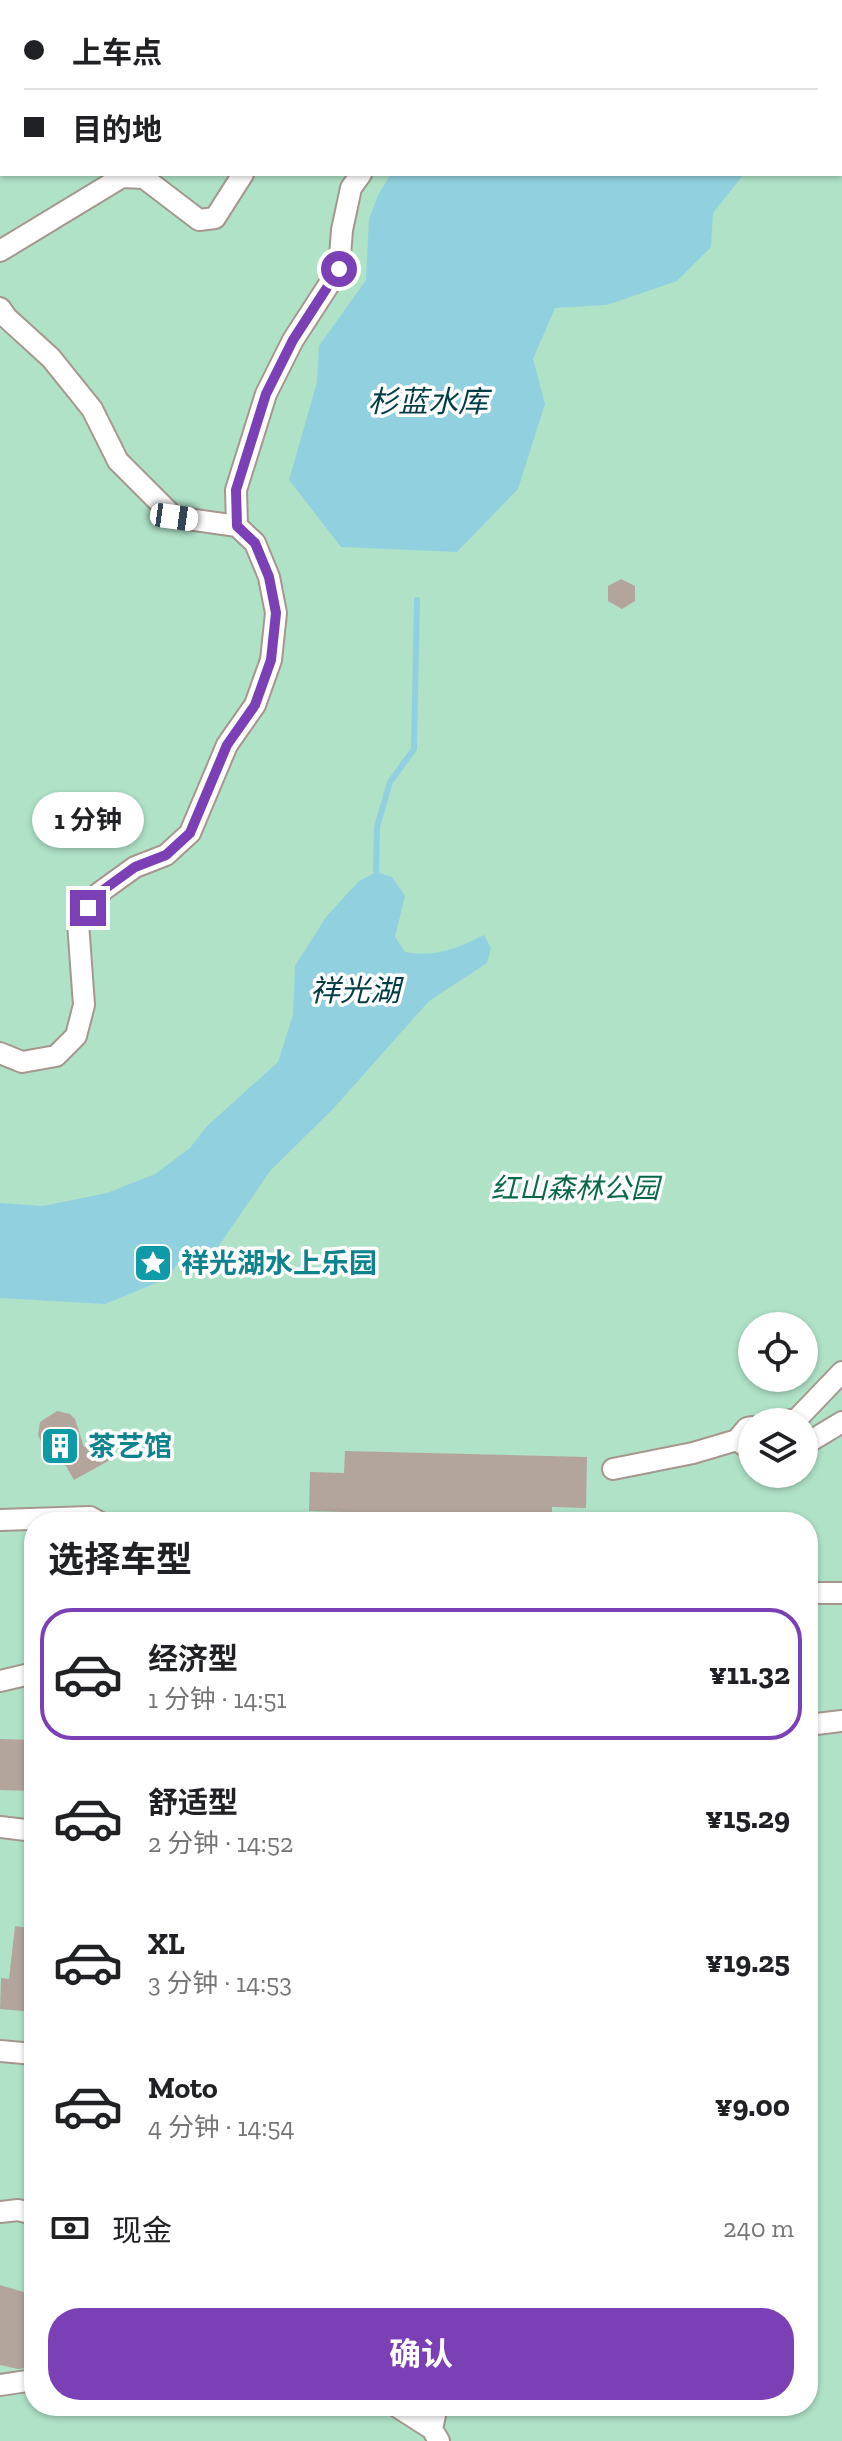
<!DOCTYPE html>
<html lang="zh">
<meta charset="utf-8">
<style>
:root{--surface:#fff;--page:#f6f6f6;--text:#202124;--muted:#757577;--line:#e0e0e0;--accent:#7b40b6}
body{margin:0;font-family:"Zilla Slab","Noto Sans SC",serif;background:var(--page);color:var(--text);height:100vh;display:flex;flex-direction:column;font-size:30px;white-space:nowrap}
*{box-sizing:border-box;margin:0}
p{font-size:26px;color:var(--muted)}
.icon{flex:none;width:44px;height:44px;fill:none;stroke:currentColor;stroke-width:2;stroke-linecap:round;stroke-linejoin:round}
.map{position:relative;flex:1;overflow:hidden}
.side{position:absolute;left:24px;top:1512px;width:794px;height:904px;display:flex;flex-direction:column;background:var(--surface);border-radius:32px;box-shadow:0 2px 6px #0004}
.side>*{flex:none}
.guide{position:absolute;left:0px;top:0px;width:842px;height:176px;box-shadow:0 2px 6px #0004;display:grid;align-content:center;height:176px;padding:0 24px;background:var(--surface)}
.controls{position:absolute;left:738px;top:1312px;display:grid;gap:16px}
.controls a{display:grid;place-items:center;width:80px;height:80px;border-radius:50%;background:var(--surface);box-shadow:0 2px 6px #0004;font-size:40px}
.end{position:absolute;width:36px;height:36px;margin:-18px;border:10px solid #7b40b6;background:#fff;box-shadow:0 0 0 4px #fff}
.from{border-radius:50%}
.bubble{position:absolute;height:56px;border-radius:28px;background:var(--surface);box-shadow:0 2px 6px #0004;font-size:26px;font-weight:700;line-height:56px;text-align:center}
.car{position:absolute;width:24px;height:48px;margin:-24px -12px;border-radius:10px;box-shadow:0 0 6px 2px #0007;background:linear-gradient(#fff 24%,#345 0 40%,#fff 0 76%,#345 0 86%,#fff 0)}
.guide b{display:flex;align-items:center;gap:28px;height:76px;font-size:30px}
.guide b+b{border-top:2px solid var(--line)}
.guide i{width:20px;height:20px;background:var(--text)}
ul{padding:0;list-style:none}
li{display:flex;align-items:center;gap:24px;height:132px;margin:0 16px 12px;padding:0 8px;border:4px solid transparent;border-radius:32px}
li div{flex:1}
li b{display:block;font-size:30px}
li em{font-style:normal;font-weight:700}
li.on{border-color:var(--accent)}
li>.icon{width:72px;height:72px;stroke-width:1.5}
h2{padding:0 24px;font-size:36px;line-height:96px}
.pay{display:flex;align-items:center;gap:20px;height:88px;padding:0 24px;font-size:30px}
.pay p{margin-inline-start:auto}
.button{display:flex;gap:16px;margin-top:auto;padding:16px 24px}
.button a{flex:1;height:92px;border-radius:32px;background:var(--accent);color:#fff;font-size:32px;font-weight:700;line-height:92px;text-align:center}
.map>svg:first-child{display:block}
.green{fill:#b0e2c8;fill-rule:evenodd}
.water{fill:#91d1df}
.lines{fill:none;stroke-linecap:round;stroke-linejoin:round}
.stream{stroke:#91d1df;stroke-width:6}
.building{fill:#b4a59c}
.minor-casing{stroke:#a5978e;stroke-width:24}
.path{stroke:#837973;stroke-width:4;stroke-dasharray:6 6;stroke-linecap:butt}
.minor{stroke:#fff;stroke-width:20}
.route{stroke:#7b40b6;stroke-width:10}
.labels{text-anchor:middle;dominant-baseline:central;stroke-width:7;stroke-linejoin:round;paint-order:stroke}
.park-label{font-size:28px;font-style:italic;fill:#086847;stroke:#fff}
.culture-label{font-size:28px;font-weight:bold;fill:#0d838f;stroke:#fff;text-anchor:start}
.water-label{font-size:30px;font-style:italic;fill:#003d47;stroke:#fff}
</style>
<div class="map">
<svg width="842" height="2441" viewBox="0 0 842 2441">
<rect width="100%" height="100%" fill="#f4e5db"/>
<path class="green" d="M0 0H842V2441H0ZM2 2H840V174H2ZM752 1326H804V1378H752ZM752 1422H804V1474H752ZM34 1522H808V2406H34Z"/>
<path class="water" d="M728 0H842V129H840V2H726Z
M391 174H744L713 213 711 247 677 281 607 305 555 308 533 359 545 404 518 489 457 552 341 547 289 480 317 382 319 346 366 280 369 219 378 195Z
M376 872 392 877 405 896 395 937 405 952C436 957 456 949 484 935L491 948 487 963 429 1001 333 1109 270 1171 218 1247 185 1254 166 1279 105 1304 0 1298V1203L43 1206 107 1193 155 1174 190 1148 206 1127 278 1062 293 1015 295 966 326 917 358 882Z"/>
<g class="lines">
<path class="stream" d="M376 872 377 827 390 782 414 749 417 600"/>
</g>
<path class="building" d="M621 579 635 586V601L622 609 608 601V586Z
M57 1411 70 1414 75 1419 84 1447 101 1438 112 1459 74 1480 59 1454 44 1448 38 1435 40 1422Z
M345 1451 587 1457 586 1508 552 1507V1515L528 1514V1522H347V1512L309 1511 310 1472 344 1473Z
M0 1739 34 1740V1791L0 1790Z
M15 1926 34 1929V2012L0 2009 1 1978 9 1979Z
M0 2285 34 2295V2367L18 2369 0 2365Z"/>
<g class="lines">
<g class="minor-casing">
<path id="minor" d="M263 0 264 2
M0 251 122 177 144 178 199 220 215 218 243 174
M0 308 7 318 51 358 92 409 118 461 174 517 237 526 255 543 269 577 276 613 271 660 255 705 227 745 190 833 166 855 135 867 99 893 78 923 84 1005 76 1036 56 1056 22 1062 0 1053
M237 526 236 490 266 394 293 340 339 269 342 230 351 188 361 174
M779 1422 797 1419 842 1372
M737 1440 747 1428 752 1427
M804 1445 842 1422
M613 1469 693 1453 737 1440 752 1451
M0 1520 90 1517 99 1522
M808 1593H842
M0 1681 34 1673
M808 1725 842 1721
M0 1827 34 1831
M0 2051 34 2054
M0 2212 18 2210 34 2214
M0 2385 34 2380
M396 2406 432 2429
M437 2406 432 2429 439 2441"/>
</g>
<path class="path" d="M675 2 677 0"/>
<use href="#minor" class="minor"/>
</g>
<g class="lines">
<path class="route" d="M88 908 99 893 135 867 166 855 190 833 227 745 255 705 271 660 276 613 269 577 255 543 237 526 236 490 266 394 293 340 339 269"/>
</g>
<defs>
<g id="sight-square" transform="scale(2)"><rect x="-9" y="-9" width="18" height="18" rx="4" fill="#0f9aa8" stroke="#fff"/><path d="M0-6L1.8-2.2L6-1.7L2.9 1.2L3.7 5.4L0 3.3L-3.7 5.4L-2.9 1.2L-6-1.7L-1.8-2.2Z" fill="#fff"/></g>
<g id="building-square" transform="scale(2)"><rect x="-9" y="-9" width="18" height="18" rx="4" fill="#0f9aa8" stroke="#fff"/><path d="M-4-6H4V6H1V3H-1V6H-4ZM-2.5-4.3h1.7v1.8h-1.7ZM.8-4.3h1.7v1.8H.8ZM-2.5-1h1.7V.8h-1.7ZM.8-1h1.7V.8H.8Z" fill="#fff"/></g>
</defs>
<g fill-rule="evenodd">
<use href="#sight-square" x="153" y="1263"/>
<use href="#building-square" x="60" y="1446"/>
</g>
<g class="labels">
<g class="park-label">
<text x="575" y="1188">红山森林公园</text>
</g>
<g class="culture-label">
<text x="181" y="1263">祥光湖水上乐园</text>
<text x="88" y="1446">茶艺馆</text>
</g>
<g class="water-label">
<text x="428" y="402">杉蓝水库</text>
<text x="355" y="991">祥光湖</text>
</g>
</g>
</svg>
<div class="controls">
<a><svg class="icon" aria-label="locate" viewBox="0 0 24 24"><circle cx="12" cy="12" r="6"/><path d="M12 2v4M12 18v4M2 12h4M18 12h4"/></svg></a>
<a><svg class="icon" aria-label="layers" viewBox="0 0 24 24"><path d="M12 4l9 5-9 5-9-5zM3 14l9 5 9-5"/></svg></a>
</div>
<i class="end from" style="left:339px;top:269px"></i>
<i class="end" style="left:88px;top:908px"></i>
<div class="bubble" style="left:32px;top:792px;width:112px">1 分钟</div>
<i class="car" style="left:174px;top:517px;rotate:98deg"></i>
<div class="guide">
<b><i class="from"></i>上车点</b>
<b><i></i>目的地</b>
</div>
<section class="side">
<h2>选择车型</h2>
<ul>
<li class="on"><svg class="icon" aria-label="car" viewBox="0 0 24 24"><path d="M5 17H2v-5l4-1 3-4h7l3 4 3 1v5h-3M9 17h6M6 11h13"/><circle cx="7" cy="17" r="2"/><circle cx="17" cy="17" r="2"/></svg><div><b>经济型</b><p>1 分钟 · 14:51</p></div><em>¥11.32</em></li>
<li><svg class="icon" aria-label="car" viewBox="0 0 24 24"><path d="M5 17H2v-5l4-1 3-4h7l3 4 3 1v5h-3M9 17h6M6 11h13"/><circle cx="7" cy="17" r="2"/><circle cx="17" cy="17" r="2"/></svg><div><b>舒适型</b><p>2 分钟 · 14:52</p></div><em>¥15.29</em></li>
<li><svg class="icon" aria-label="car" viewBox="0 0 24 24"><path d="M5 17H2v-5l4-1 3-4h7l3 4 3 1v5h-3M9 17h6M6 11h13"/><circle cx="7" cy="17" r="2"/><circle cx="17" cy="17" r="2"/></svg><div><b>XL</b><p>3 分钟 · 14:53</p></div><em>¥19.25</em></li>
<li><svg class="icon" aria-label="car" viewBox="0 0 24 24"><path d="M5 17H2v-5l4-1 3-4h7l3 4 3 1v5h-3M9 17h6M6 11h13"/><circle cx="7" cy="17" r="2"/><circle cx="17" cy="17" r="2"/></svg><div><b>Moto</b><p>4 分钟 · 14:54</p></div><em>¥9.00</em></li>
</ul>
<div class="pay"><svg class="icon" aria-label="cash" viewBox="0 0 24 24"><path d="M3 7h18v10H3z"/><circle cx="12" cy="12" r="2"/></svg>现金<p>240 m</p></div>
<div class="button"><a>确认</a></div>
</section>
</div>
